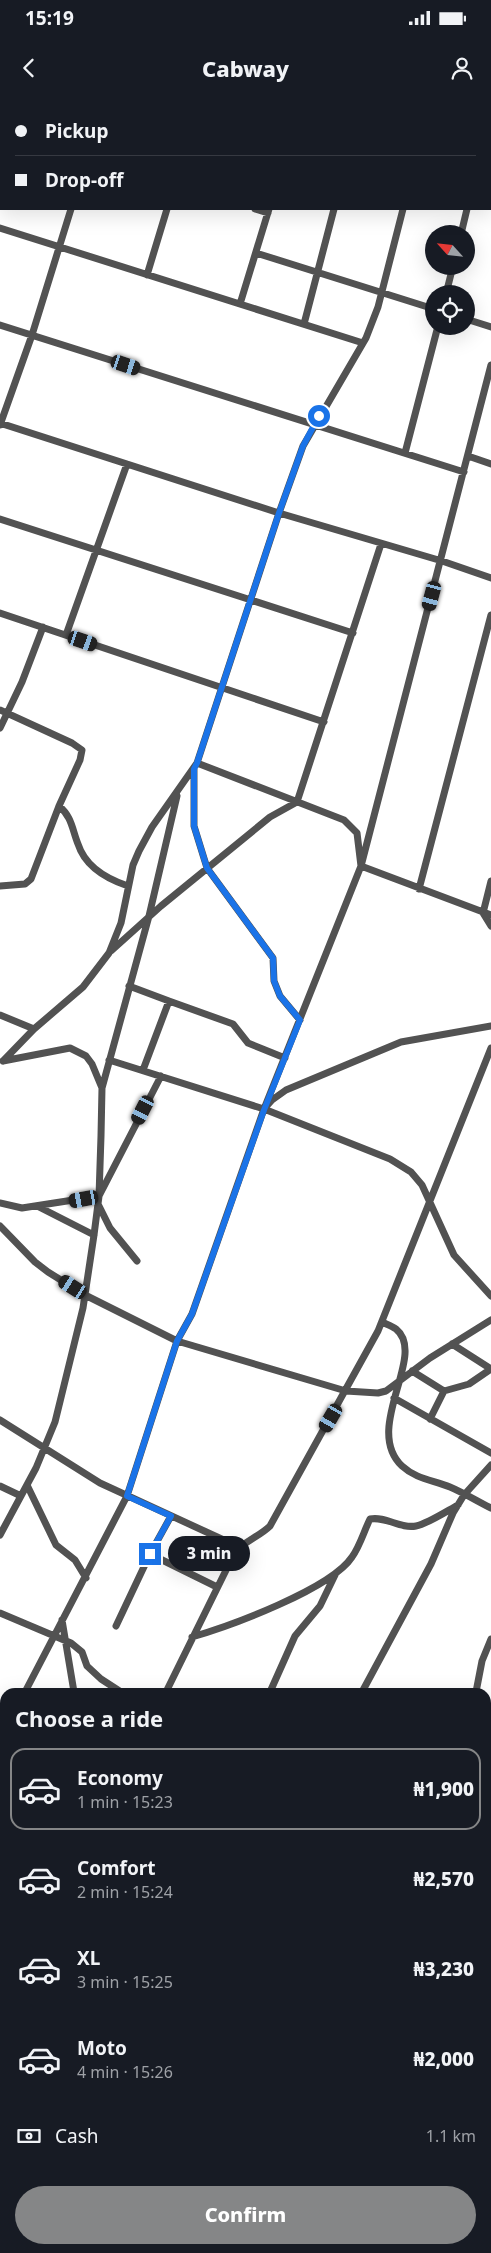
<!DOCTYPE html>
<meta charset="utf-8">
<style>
:root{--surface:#171b24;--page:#20242c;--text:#f1f3f6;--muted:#9ea1a6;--line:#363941;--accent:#858687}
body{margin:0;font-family:"Noto Sans",sans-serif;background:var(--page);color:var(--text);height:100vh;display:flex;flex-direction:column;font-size:19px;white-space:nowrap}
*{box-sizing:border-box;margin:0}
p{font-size:16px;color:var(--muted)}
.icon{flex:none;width:28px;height:28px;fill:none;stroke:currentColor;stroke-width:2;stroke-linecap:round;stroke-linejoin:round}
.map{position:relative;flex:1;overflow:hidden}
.side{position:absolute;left:0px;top:1588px;width:491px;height:566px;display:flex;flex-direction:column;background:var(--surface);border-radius:15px 15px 0 0;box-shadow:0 5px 20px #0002}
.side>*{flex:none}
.guide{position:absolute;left:0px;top:0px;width:491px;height:110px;box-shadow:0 5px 20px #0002;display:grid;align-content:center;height:110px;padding:0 15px;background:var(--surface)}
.needle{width:32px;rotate:297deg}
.controls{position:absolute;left:425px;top:125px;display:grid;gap:10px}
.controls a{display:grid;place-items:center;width:50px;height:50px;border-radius:50%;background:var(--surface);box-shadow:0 5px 20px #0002;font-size:25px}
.end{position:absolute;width:22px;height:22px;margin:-11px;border:6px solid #1a73e8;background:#fff;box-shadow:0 0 0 2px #fff}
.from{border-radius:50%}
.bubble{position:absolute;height:35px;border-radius:18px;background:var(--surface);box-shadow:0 5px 20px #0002;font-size:16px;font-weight:800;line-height:35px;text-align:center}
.car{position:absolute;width:15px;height:30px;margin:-15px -8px;border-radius:6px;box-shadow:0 0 4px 1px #0007;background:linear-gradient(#222 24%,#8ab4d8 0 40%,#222 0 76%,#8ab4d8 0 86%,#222 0)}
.guide b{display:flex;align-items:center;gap:18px;height:48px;font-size:19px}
.guide b+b{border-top:1px solid var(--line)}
.guide i{width:12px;height:12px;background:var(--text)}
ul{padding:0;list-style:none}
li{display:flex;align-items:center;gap:15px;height:82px;margin:0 10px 8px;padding:0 5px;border:2px solid transparent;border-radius:15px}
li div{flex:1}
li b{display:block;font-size:19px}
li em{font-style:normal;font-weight:800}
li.selected{border-color:var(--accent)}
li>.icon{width:45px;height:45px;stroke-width:1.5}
h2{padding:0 15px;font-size:22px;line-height:60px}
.pay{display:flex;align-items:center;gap:12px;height:55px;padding:0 15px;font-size:19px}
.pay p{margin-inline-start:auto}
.button{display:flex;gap:10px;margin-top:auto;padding:10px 15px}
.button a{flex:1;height:58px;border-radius:30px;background:var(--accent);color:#fff;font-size:20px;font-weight:800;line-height:58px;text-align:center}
.status{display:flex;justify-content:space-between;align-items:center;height:35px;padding:0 25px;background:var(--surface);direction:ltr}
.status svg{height:14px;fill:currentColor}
header{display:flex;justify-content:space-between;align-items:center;height:65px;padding:0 15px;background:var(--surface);font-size:22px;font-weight:800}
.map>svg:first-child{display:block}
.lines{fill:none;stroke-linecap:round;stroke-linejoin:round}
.street{stroke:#525252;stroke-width:7}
.route{stroke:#1a73e8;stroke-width:6}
</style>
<div class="status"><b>15:19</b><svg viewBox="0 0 49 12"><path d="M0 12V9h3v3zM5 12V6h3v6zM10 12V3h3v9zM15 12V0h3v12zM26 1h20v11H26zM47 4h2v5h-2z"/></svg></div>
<header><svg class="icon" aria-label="back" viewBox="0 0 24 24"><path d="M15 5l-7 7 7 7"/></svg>Cabway<svg class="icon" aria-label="person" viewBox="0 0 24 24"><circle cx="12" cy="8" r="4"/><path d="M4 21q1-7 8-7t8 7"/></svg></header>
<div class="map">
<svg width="491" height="2153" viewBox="0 0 491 2153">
<rect width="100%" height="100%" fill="#fff"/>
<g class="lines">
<path class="street" d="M208 0 212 1
M19 1V0
M103 1 104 0
M200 1 201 0
M229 1 230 0
M301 1 302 0
M362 1V0
M431 1V0
M490 12 491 8
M0 22H1
M0 65 1 60
M490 89H491
M255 109 268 113
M0 128 363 243
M461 134 467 109
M256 153 434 209
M147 175 167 109
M446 194 453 166
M240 204 269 109
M466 219 491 227
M304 224 334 109
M0 225 464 372
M0 323 279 413 303 346 366 238 378 207 403 109
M0 325 32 235 71 109
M405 353 438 226
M468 356 491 364
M0 419 353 533
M0 513 324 622
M66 535 127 364
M0 610 72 643 82 650 80 660 59 706 31 779 25 784 0 786
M0 628 22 582 43 527
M197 663 344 720 357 733 361 766 491 815
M194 669V726L207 768 273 858 274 881 280 896 300 920
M59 706C72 717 72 729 78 744 85 766 107 779 128 786
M491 781 483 813 491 826
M419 789 491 515
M111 851 161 806 270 717 297 702 381 444
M129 886 169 901
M0 915 34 929 83 887 109 853 121 823 133 765 139 751 152 727 197 663 279 413 442 461 491 478
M109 960 264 1009 272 1000 286 990 401 942 491 926
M3 961 34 929
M143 970 169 901 233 924 248 943 285 958
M102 988 149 816 177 696
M264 1009 390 1059 411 1072 422 1085 454 1155 491 1196
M0 1103 22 1108 99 1096 161 976
M98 1104 110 1128 137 1161
M39 1107 94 1135
M0 1126 35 1162 48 1172 85 1195 177 1241 346 1291 378 1293 386 1291 430 1258 491 1220
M382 1222C386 1224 392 1226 396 1229 428 1255 362 1328 402 1366 416 1379 433 1380 450 1387 464 1393 477 1401 491 1408
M452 1244 491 1269
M412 1271 444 1291
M394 1298 491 1353
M430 1319 444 1291 469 1284 491 1269
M0 1320 100 1383 239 1447
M27 1385 56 1445 75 1460 86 1478
M0 1386 21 1396
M0 1435 36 1368 55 1322 83 1208 94 1135 99 1096 101 1036 102 988 92 964 86 956 70 948 3 961
M150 1454 171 1416
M0 1513 71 1543 82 1552 87 1566 101 1579 121 1592
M62 1520 74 1592
M116 1526 150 1454 217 1487
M192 1537C230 1526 331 1489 352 1457 360 1446 364 1431 370 1419 386 1416 400 1429 416 1426 427 1424 447 1411 458 1405
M25 1592 127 1396 177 1241 192 1214 264 1009 361 766 491 265
M166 1592 234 1454C242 1442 259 1437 270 1426L378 1231 491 948
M270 1592 295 1536 320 1506 335 1475
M362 1592 431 1464 453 1413 464 1395 491 1365
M476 1592 482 1561 491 1539
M0 1639 5 1630
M486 1654 490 1667 486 1677
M486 1850H491
M0 2004 5 2006
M0 2037 5 2041
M41 2153 42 2149"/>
</g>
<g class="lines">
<path class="route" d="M150 1454 171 1416 127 1396 177 1241 192 1214 264 1010 300 920 280 896 274 881 273 858 207 768 194 726V669L197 663 279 413 303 346 319 316"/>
</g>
</svg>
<div class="controls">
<a><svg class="needle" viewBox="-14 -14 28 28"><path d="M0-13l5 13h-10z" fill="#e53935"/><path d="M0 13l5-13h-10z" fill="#9ea1a6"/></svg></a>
<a><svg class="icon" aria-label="locate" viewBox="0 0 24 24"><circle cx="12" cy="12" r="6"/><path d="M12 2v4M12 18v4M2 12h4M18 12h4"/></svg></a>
</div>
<i class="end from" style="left:319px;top:316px"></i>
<i class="end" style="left:150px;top:1454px"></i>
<div class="bubble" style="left:168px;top:1436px;width:82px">3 min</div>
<i class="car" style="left:126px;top:265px;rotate:108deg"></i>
<i class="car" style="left:432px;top:496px;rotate:195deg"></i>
<i class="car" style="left:83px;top:541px;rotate:109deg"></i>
<i class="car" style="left:143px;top:1010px;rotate:207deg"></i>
<i class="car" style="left:84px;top:1099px;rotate:260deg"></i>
<i class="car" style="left:73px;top:1187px;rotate:302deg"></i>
<i class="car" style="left:331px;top:1318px;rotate:210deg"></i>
<div class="guide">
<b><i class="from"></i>Pickup</b>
<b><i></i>Drop-off</b>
</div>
<section class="side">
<h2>Choose a ride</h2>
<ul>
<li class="selected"><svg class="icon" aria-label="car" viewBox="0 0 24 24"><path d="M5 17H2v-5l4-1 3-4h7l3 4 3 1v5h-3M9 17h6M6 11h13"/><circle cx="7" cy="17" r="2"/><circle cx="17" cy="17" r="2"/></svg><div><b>Economy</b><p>1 min · 15:23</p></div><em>₦1,900</em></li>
<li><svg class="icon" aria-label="car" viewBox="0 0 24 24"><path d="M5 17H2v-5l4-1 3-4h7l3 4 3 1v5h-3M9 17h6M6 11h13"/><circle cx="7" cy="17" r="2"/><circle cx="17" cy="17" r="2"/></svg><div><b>Comfort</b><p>2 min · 15:24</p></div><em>₦2,570</em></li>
<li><svg class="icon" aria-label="car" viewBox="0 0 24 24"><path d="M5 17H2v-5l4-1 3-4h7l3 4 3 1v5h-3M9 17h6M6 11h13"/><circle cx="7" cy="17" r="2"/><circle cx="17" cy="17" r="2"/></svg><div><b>XL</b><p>3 min · 15:25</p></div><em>₦3,230</em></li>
<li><svg class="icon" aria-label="car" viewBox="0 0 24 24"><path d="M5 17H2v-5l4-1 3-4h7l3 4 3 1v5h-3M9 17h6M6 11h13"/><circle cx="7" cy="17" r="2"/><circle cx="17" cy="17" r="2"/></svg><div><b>Moto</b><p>4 min · 15:26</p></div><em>₦2,000</em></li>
</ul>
<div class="pay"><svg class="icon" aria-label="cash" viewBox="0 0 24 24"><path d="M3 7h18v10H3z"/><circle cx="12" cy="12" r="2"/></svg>Cash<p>1.1 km</p></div>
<div class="button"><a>Confirm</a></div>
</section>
</div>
